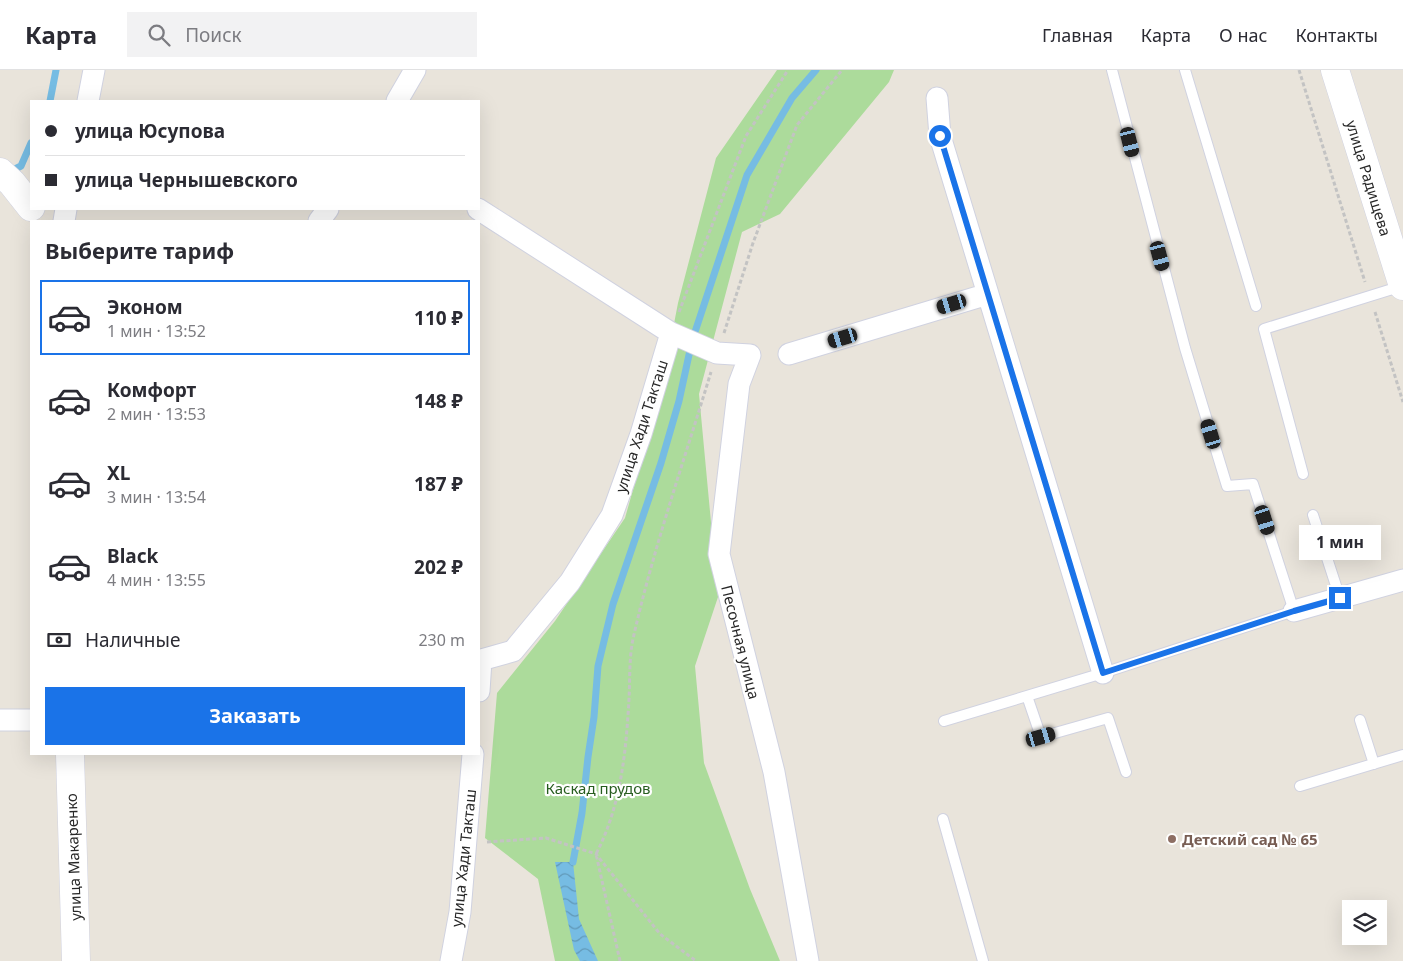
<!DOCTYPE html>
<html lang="ru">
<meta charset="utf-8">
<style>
:root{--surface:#fff;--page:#f2f2f3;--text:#2b2b33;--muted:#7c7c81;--line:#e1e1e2;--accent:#1a73e8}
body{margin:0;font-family:"Noto Sans",sans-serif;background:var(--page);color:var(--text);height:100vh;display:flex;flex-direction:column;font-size:19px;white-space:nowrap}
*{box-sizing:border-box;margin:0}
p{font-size:16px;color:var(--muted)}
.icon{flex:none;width:28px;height:28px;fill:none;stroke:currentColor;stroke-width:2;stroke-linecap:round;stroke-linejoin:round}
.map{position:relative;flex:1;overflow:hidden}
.side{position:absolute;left:30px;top:150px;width:450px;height:535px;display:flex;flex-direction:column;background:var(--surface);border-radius:0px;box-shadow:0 5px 20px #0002}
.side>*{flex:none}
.top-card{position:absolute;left:30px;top:30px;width:450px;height:110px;border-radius:0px;box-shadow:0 5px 20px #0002;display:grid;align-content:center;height:110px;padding:0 15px;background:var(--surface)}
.fabs{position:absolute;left:1342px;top:830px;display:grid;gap:10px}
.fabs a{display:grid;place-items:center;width:45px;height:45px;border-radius:0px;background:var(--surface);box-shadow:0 5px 20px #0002;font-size:25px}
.end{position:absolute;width:22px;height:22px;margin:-11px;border:6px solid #1a73e8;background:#fff;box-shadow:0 0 0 2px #fff}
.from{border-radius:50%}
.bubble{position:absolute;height:35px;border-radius:0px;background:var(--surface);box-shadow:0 5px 20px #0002;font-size:16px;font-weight:700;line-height:35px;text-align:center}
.car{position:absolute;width:15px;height:30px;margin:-15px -8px;border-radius:6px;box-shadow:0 0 4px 1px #0007;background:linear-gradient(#222 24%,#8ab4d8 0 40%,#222 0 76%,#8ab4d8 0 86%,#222 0)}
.top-card b{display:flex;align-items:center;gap:18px;height:48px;font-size:19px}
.top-card b+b{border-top:1px solid var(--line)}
.top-card i{width:12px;height:12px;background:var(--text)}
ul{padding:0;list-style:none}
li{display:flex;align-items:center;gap:15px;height:75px;margin:0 10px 8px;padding:0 5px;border:2px solid transparent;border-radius:0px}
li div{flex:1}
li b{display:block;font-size:19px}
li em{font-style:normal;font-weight:700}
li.active{border-color:var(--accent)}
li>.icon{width:45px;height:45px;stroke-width:1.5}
h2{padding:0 15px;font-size:22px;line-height:60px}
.pay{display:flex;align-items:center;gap:12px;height:55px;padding:0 15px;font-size:19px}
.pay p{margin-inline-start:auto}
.button{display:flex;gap:10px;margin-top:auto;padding:10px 15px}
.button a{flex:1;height:58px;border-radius:0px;background:var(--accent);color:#fff;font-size:20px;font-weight:700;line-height:58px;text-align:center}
header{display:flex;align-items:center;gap:30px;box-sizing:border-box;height:70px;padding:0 25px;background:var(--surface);border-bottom:1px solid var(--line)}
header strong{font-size:24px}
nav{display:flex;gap:28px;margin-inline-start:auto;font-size:18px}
.search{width:350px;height:45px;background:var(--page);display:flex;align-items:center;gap:12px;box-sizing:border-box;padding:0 18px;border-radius:0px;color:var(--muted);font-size:19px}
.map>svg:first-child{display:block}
.park{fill:#acdb9b}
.water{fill:url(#water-waves)}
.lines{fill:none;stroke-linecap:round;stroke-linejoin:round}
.stream{stroke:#76bce3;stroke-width:7}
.lane-casing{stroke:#d0d2e0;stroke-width:12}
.street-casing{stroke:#d0d2e0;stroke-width:23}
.secondary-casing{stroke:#d0d2e0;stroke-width:29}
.path{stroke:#c3c3c3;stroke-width:3;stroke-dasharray:4 2.5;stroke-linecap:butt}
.lane{stroke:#fff;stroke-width:10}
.street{stroke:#fff;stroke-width:21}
.secondary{stroke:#fff;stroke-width:28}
.route{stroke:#1a73e8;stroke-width:6}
.education-dot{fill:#8d6e63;stroke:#fff;stroke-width:2}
.labels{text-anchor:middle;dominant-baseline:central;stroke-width:4.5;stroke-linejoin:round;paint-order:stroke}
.street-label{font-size:15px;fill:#282828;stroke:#fff}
.park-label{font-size:15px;fill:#275d1f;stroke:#fff}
.education-label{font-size:15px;font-weight:bold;fill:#785e54;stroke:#fff;text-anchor:start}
</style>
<header>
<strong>Карта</strong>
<div class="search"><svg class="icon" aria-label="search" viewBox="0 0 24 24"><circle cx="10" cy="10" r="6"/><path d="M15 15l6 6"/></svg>Поиск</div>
<nav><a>Главная</a><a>Карта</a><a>О нас</a><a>Контакты</a></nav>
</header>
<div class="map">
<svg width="1403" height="891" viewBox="0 0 1403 891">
<defs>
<pattern id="water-waves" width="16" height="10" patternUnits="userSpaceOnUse" patternTransform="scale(1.25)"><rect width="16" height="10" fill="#76bce3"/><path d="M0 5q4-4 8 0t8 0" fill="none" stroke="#6199b8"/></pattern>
</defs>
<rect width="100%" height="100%" fill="#e9e4db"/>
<path class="park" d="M777 0H894L889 12 780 144 742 162 699 324 718 527 695 596 704 693 750 819 780 891H555L538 809 485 768 497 623 555 551 625 448 661 321 678 233 716 88Z"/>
<path class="water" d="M555 792H573L579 849 598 891H580L574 880Z"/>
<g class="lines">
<path class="stream" d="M50 31 56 0
M9 102 21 96 31 73
M573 792 582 743 588 687 594 647 598 596 613 534 661 393 679 331 692 271 747 105 792 28 816 0"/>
<g class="lane-casing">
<path id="lane" d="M1185 0 1256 236
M1303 404 1264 259 1402 216
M1313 445 1340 528
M1027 626 1041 667 1108 648 1126 702
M1360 650 1374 694
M944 651 1103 603 1294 541 1253 414 1227 416 1185 278 1112 0
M1300 716 1403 685
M943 749 983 891"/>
</g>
<g class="street-casing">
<path id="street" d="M937 28 940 66 1103 603
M88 31 94 0
M397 31 415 0
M478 139 671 263 641 364 612 445 570 512 513 581 481 590 479 621
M64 151 66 139
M319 151 328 139
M671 263 717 283 750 285 739 314 719 484 774 702 808 891
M789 284 988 224
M1294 541 1403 510
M0 650H31
M451 891 460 842 473 684"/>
</g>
<g class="secondary-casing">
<path id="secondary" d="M1335 0 1403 216
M0 102 12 113 31 137
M70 684 76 891"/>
</g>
<path class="path" d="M1299 0 1365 212
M679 242 746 66 788 0
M1375 242 1403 332
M724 263 753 173 797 55 842 0
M487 772 546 768 596 784 660 864 696 891
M620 891 596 784C621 736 626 682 629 629 630 610 629 588 633 569 653 479 684 391 711 302"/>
<use href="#lane" class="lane"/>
<use href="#street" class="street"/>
<use href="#secondary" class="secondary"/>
</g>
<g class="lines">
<path class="route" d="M940 66 1103 603 1294 541 1340 528"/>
</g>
<circle class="education-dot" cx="1172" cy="769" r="5"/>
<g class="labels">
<g class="street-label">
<text transform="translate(1369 108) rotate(73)">улица Радищева</text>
<text transform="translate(641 356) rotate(-72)">улица Хади Такташ</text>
<text transform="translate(741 572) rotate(76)">Песочная улица</text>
<text transform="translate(73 787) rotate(-92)">улица Макаренко</text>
<text transform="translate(463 788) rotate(-84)">улица Хади Такташ</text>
</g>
<g class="park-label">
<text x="598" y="718">Каскад прудов</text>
</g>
<g class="education-label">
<text x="1182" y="769">Детский сад № 65</text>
</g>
</g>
</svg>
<div class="fabs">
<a><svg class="icon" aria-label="layers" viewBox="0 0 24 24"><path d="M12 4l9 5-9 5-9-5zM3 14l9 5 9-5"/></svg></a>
</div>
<i class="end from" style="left:940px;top:66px"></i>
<i class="end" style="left:1340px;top:528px"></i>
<div class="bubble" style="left:1299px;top:455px;width:82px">1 мин</div>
<i class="car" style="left:1130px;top:72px;rotate:166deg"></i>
<i class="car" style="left:1160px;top:186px;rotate:165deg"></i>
<i class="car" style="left:952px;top:234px;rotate:253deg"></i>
<i class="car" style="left:843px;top:268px;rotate:253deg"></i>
<i class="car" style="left:1211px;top:364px;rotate:343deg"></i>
<i class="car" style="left:1265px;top:450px;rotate:162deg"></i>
<i class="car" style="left:1041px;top:667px;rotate:74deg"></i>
<div class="top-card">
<b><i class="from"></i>улица Юсупова</b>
<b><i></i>улица Чернышевского</b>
</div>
<section class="side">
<h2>Выберите тариф</h2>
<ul>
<li class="active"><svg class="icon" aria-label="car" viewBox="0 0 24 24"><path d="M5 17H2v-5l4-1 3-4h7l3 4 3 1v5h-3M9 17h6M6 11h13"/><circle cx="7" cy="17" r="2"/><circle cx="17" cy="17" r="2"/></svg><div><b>Эконом</b><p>1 мин · 13:52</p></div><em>110 ₽</em></li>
<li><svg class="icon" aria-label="car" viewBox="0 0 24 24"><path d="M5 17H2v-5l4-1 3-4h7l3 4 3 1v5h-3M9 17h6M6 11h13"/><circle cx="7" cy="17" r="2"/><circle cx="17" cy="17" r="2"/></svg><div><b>Комфорт</b><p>2 мин · 13:53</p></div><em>148 ₽</em></li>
<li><svg class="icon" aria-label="car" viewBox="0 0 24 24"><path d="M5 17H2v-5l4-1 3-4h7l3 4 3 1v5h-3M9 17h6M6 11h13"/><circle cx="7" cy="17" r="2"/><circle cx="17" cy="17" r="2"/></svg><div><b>XL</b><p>3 мин · 13:54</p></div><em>187 ₽</em></li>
<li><svg class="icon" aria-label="car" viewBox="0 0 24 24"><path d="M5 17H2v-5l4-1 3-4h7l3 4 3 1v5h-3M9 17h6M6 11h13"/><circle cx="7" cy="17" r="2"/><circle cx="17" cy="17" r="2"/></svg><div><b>Black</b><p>4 мин · 13:55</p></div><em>202 ₽</em></li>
</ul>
<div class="pay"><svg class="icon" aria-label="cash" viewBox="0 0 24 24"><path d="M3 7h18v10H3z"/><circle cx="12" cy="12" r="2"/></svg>Наличные<p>230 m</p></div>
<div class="button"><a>Заказать</a></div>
</section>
</div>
